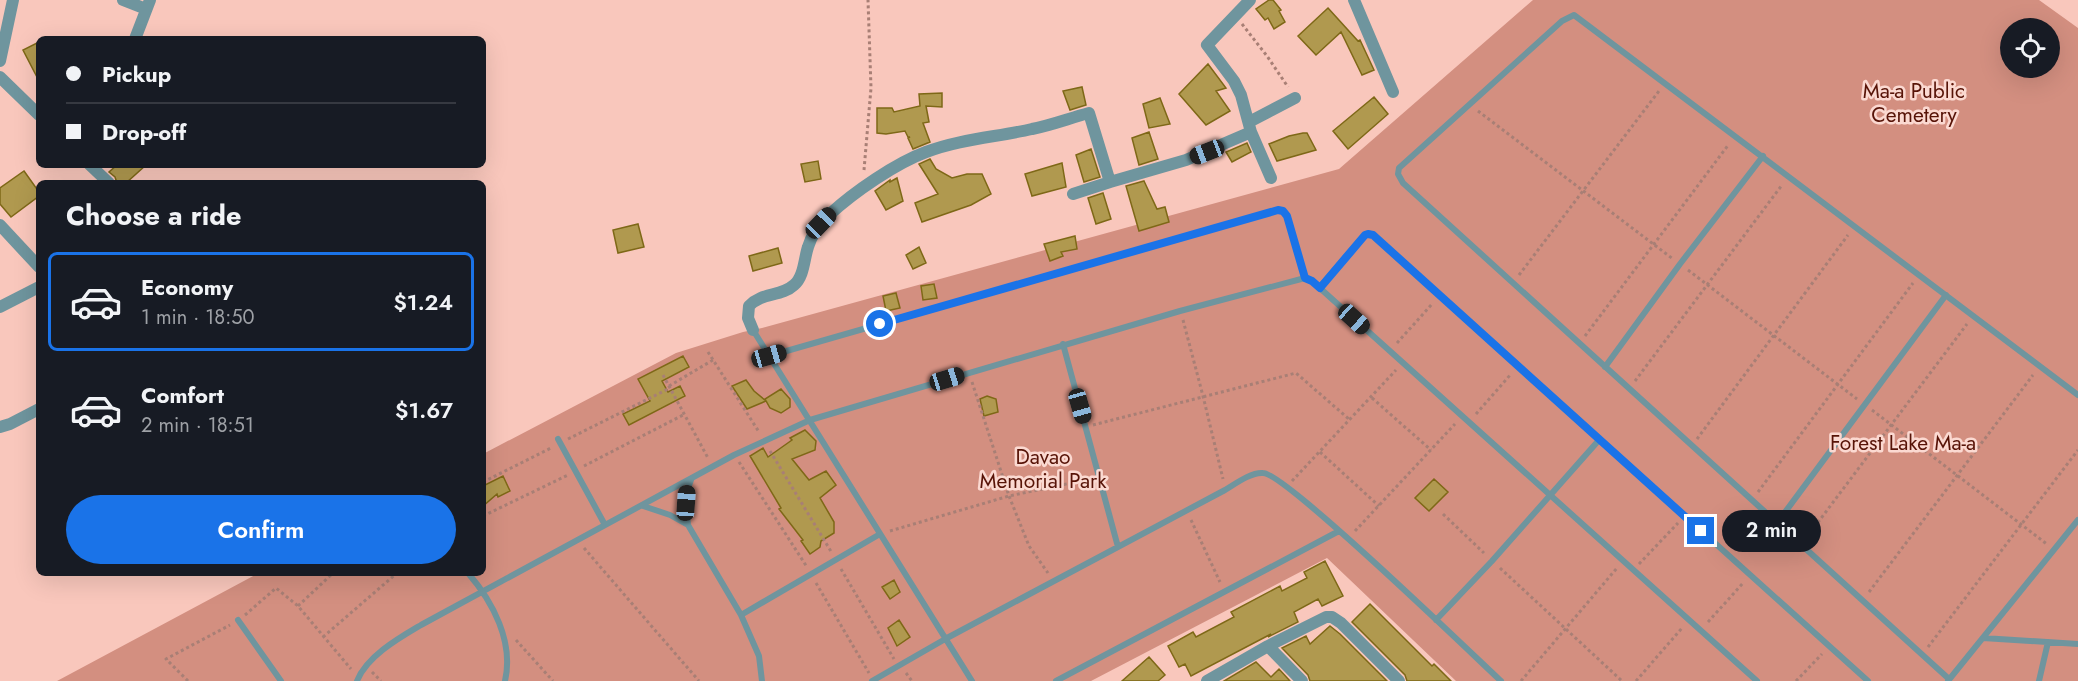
<!DOCTYPE html>
<meta charset="utf-8">
<style>
:root{--surface:#171b24;--page:#242831;--text:#f1f3f6;--muted:#9ea1a6;--line:#363941;--accent:#1a73e8}
body{margin:0;font-family:Jost,sans-serif;background:var(--page);color:var(--text);height:100vh;display:flex;flex-direction:column;font-size:22px;white-space:nowrap}
*{box-sizing:border-box;margin:0}
p{font-size:20px;color:var(--muted)}
.icon{flex:none;width:33px;height:33px;fill:none;stroke:currentColor;stroke-width:2;stroke-linecap:round;stroke-linejoin:round}
.map{position:relative;flex:1;overflow:hidden}
.drawer{position:absolute;left:36px;top:180px;width:450px;height:396px;display:flex;flex-direction:column;background:var(--surface);border-radius:9px;box-shadow:0 6px 24px #0002}
.drawer>*{flex:none}
.guide{position:absolute;left:36px;top:36px;width:450px;height:132px;border-radius:9px;box-shadow:0 6px 24px #0002;display:grid;align-content:center;height:132px;padding:0 30px;background:var(--surface)}
.controls{position:absolute;left:2000px;top:18px;display:grid;gap:12px}
.controls a{display:grid;place-items:center;width:60px;height:60px;border-radius:50%;background:var(--surface);box-shadow:0 6px 24px #0002;font-size:30px}
.end{position:absolute;width:27px;height:27px;margin:-14px;border:8px solid #1a73e8;background:#fff;box-shadow:0 0 0 3px #fff}
.from{border-radius:50%}
.bubble{position:absolute;height:42px;border-radius:21px;background:var(--surface);box-shadow:0 6px 24px #0002;font-size:20px;font-weight:600;line-height:42px;text-align:center}
.car{position:absolute;width:18px;height:36px;margin:-18px -9px;border-radius:8px;box-shadow:0 0 4px 2px #0007;background:linear-gradient(#222 24%,#8ab4d8 0 40%,#222 0 76%,#8ab4d8 0 86%,#222 0)}
.guide b{display:flex;align-items:center;gap:21px;height:57px;font-size:22px}
.guide b+b{border-top:2px solid var(--line)}
.guide i{width:15px;height:15px;background:var(--text)}
ul{padding:0;list-style:none}
li{display:flex;align-items:center;gap:18px;height:99px;margin:0 12px 9px;padding:0 18px;border:3px solid transparent;border-radius:9px}
li div{flex:1}
li b{display:block;font-size:22px}
li em{font-style:normal;font-weight:600}
li.active{border-color:var(--accent)}
li>.icon{width:54px;height:54px;stroke-width:1.5}
h2{padding:0 30px;font-size:27px;line-height:72px}
.cta{display:flex;gap:12px;margin-top:auto;padding:12px 30px}
.cta a{flex:1;height:69px;border-radius:36px;background:var(--accent);color:#fff;font-size:24px;font-weight:600;line-height:69px;text-align:center}
.map>svg:first-child{display:block}
.green{fill:#d38f80;fill-rule:evenodd}
.building{fill:#b0994f;stroke:#7e6817;stroke-width:1.5}
.lines{fill:none;stroke-linecap:round;stroke-linejoin:round}
.path{stroke:#a87f75;stroke-width:3;stroke-dasharray:3 3;stroke-linecap:butt}
.service{stroke:#6f959e;stroke-width:6}
.minor{stroke:#6f959e;stroke-width:12}
.route{stroke:#1a73e8;stroke-width:8}
.labels{text-anchor:middle;dominant-baseline:central;stroke-width:5;stroke-linejoin:round;paint-order:stroke}
.park-label{font-size:21px;fill:#571307;stroke:#fbd9d1}
</style>
<div class="map">
<svg width="2078" height="681" viewBox="0 0 2078 681">
<rect width="100%" height="100%" fill="#f9c7bc"/>
<path class="green" d="M1533 0H2039L2078 28V681H1456L1327 558 1091 681H57L259 573H483V454L676 353 743 332 762 328 1339 169ZM2010 28H2049V68H2010Z"/>
<path class="building" d="M1269 0H1273L1281 10 1279 11 1285 22 1274 29 1268 18 1265 20 1256 9Z
M1328 8 1358 41 1360 40 1374 70 1362 75 1341 32 1316 55 1298 36Z
M39 42V81L23 50Z
M1208 64 1226 88 1216 91 1230 111 1206 125 1179 94Z
M1082 87 1086 105 1070 110 1063 91Z
M942 93V107L926 106 929 122 923 123 930 142 913 149 908 138 910 137H908L905 131 886 134 877 133V108H892L894 112 920 106 919 94Z
M1374 97 1388 114 1348 149 1333 131Z
M1160 98 1170 124 1149 128 1143 104Z
M1149 132 1158 159 1139 165 1132 138Z
M1303 133H1307L1316 150 1277 161 1269 144 1289 136Z
M1247 143 1251 152 1232 162 1226 152Z
M1091 149 1100 177 1084 182 1076 155Z
M930 159 936 169 952 178 967 174H982L991 194 971 205 922 222 915 203 938 194 919 164Z
M818 161 821 179 805 182 801 164Z
M1062 163 1066 187 1032 196 1025 174Z
M117 165H146L126 183H117L115 177 109 172Z
M24 171 39 192V196L11 217 0 204V188Z
M897 178 903 201 886 210 875 191 890 180V182Z
M1144 181 1157 209 1165 207 1169 222 1139 231 1126 186Z
M1103 193 1111 219 1096 224 1088 198Z
M638 224 644 247 618 253 613 230Z
M1075 236 1077 249 1061 252 1063 256 1050 261 1044 244Z
M919 247 926 263 913 269 906 255Z
M778 248 782 263 753 271 749 256Z
M934 284 937 298 923 300 921 286Z
M896 293 900 308 886 311 883 296Z
M683 356 689 367 662 381 668 392 680 386 685 396 629 425 623 414 650 401 638 379Z
M746 380 754 391 766 401 747 409 732 386Z
M781 389 790 399V407L781 413 770 408 765 399Z
M987 396 996 399 998 412 984 416 980 399Z
M805 430 816 441 815 450 792 459 809 480 826 471 836 485 820 498 834 522V533L821 541 820 547 810 554 801 541 803 540 779 509 781 508 750 456 763 448 768 457 792 440 790 438Z
M503 476 510 491 498 497 497 494 483 506V486Z
M1434 479 1448 492 1429 511 1415 498Z
M1325 561 1343 596 1322 606 1318 599 1294 612 1298 622 1268 637 1271 634 1191 676 1185 664 1179 667 1168 646 1193 632 1196 637 1234 617 1231 612 1280 586 1282 591 1307 578 1304 572Z
M894 580 900 592 890 599 882 587Z
M1370 604 1432 666 1434 664 1451 681H1407L1405 675 1352 622Z
M899 620 910 637 897 646 888 628Z
M1330 626 1340 634 1387 681H1310L1308 675 1282 648 1306 636 1310 644Z
M1149 657 1165 675 1158 681H1122Z
M1256 662 1271 677 1279 669 1290 681H1224Z"/>
<g class="lines">
<path class="path" d="M1242 24 1267 56 1288 87
M1478 111 1673 259
M864 170 871 88 868 0
M1688 270 1857 399
M1519 275 1659 91
M1183 320 1203 396 1223 479
M1585 336 1729 144
M1397 343 1433 303
M708 352 759 432
M663 375 708 458
M1635 381 1782 185
M972 382 1009 496 1029 546 1048 573
M669 386 713 360
M1372 398 1431 450
M1872 410 2048 545
M1476 414 1511 374
M1093 425 1296 373 1350 420
M568 439 670 388
M1697 439 1848 235
M770 451 832 553
M1320 452 1379 506
M739 462 807 567
M584 466 685 414
M1292 481 1396 370
M483 482 551 448
M1758 492 1913 283
M1443 514 1484 553
M483 516 568 475
M1191 520 1220 582
M890 531 1009 496 1090 479
M1355 531 1455 424
M1807 537 1967 324
M584 548 699 681
M1639 564 1678 523
M1500 568 1622 681
M841 569 894 659
M816 583 869 673
M1869 592 2033 375
M298 606 333 573
M245 615 276 588 298 606 351 669
M1708 622 1744 582
M323 637 397 573
M516 640 553 681
M1928 647 2078 450
M372 672 381 681
M906 673 912 681
M188 681 166 659 230 625
M1521 681 1617 568
M1636 681 1682 628
M1796 681 1822 654"/>
<path class="service" d="M1319 288 1365 235 1368 234 1373 235 1868 681
M753 330 972 681
M1063 344 1118 547
M769 356 1278 210 1283 211 1287 216 1305 278
M1605 367 1680 264 1763 156
M558 439 605 525
M691 480 687 491 686 503 688 525 741 615 759 656 762 681
M643 506 670 515 688 525
M1777 523 1946 295
M468 573C493 602 514 642 505 681
M741 615 880 534
M238 620 281 681
M1436 620 1492 561 1599 440
M1983 638 2078 644
M1949 679 1403 183 1398 174 1399 168 1562 21 1574 15 2078 395
M357 681C367 656 399 638 421 625L734 455 810 420 1180 311 1305 278 1312 281 1757 681
M872 681 947 638 1225 490C1235 484 1251 472 1263 473 1285 473 1471 653 1501 681
M1056 681 1339 531
M1948 681 2078 520
M2039 681 2048 642"/>
<path class="minor" d="M123 0 146 9
M1250 0 1207 45 1234 81 1241 95 1251 132 1271 178
M1354 0 1393 92
M135 39 150 0
M0 61 13 0
M0 77 39 115
M1249 122 1295 98
M90 165 109 183
M1073 194 1110 182
M0 225 39 267
M0 307 39 287
M753 330 748 318 749 306C762 292 781 297 794 285 804 277 804 259 808 247 812 234 820 223 830 214 854 192 896 163 926 152 960 139 997 137 1032 129 1052 125 1070 118 1089 113L1110 182 1186 160 1251 132
M0 427 10 424 39 409
M1268 646 1302 681
M1207 681 1268 646 1326 617H1332L1341 623 1399 681"/>
</g>
<g class="lines">
<path class="route" d="M880 324 1278 210 1283 211 1287 216 1305 278 1312 281 1320 288 1365 235 1368 234 1373 235 1701 531"/>
</g>
<g class="labels">
<g class="park-label">
<text x="1914" y="91">Ma-a Public<tspan x="1914" dy="24">Cemetery</tspan></text>
<text x="1903" y="443">Forest Lake Ma-a</text>
<text x="1043" y="457">Davao<tspan x="1043" dy="24">Memorial Park</tspan></text>
</g>
</g>
</svg>
<div class="controls">
<a><svg class="icon" aria-label="locate" viewBox="0 0 24 24"><circle cx="12" cy="12" r="6"/><path d="M12 2v4M12 18v4M2 12h4M18 12h4"/></svg></a>
</div>
<i class="end from" style="left:880px;top:324px"></i>
<i class="end" style="left:1701px;top:531px"></i>
<div class="bubble" style="left:1722px;top:510px;width:99px">2 min</div>
<i class="car" style="left:1207px;top:152px;rotate:249deg"></i>
<i class="car" style="left:821px;top:223px;rotate:44deg"></i>
<i class="car" style="left:1354px;top:319px;rotate:132deg"></i>
<i class="car" style="left:769px;top:356px;rotate:74deg"></i>
<i class="car" style="left:947px;top:379px;rotate:73deg"></i>
<i class="car" style="left:1080px;top:406px;rotate:164deg"></i>
<i class="car" style="left:686px;top:503px;rotate:4deg"></i>
<div class="guide">
<b><i class="from"></i>Pickup</b>
<b><i></i>Drop-off</b>
</div>
<section class="drawer">
<h2>Choose a ride</h2>
<ul>
<li class="active"><svg class="icon" aria-label="car" viewBox="0 0 24 24"><path d="M5 17H2v-5l4-1 3-4h7l3 4 3 1v5h-3M9 17h6M6 11h13"/><circle cx="7" cy="17" r="2"/><circle cx="17" cy="17" r="2"/></svg><div><b>Economy</b><p>1 min · 18:50</p></div><em>$1.24</em></li>
<li><svg class="icon" aria-label="car" viewBox="0 0 24 24"><path d="M5 17H2v-5l4-1 3-4h7l3 4 3 1v5h-3M9 17h6M6 11h13"/><circle cx="7" cy="17" r="2"/><circle cx="17" cy="17" r="2"/></svg><div><b>Comfort</b><p>2 min · 18:51</p></div><em>$1.67</em></li>
</ul>
<div class="cta"><a>Confirm</a></div>
</section>
</div>
